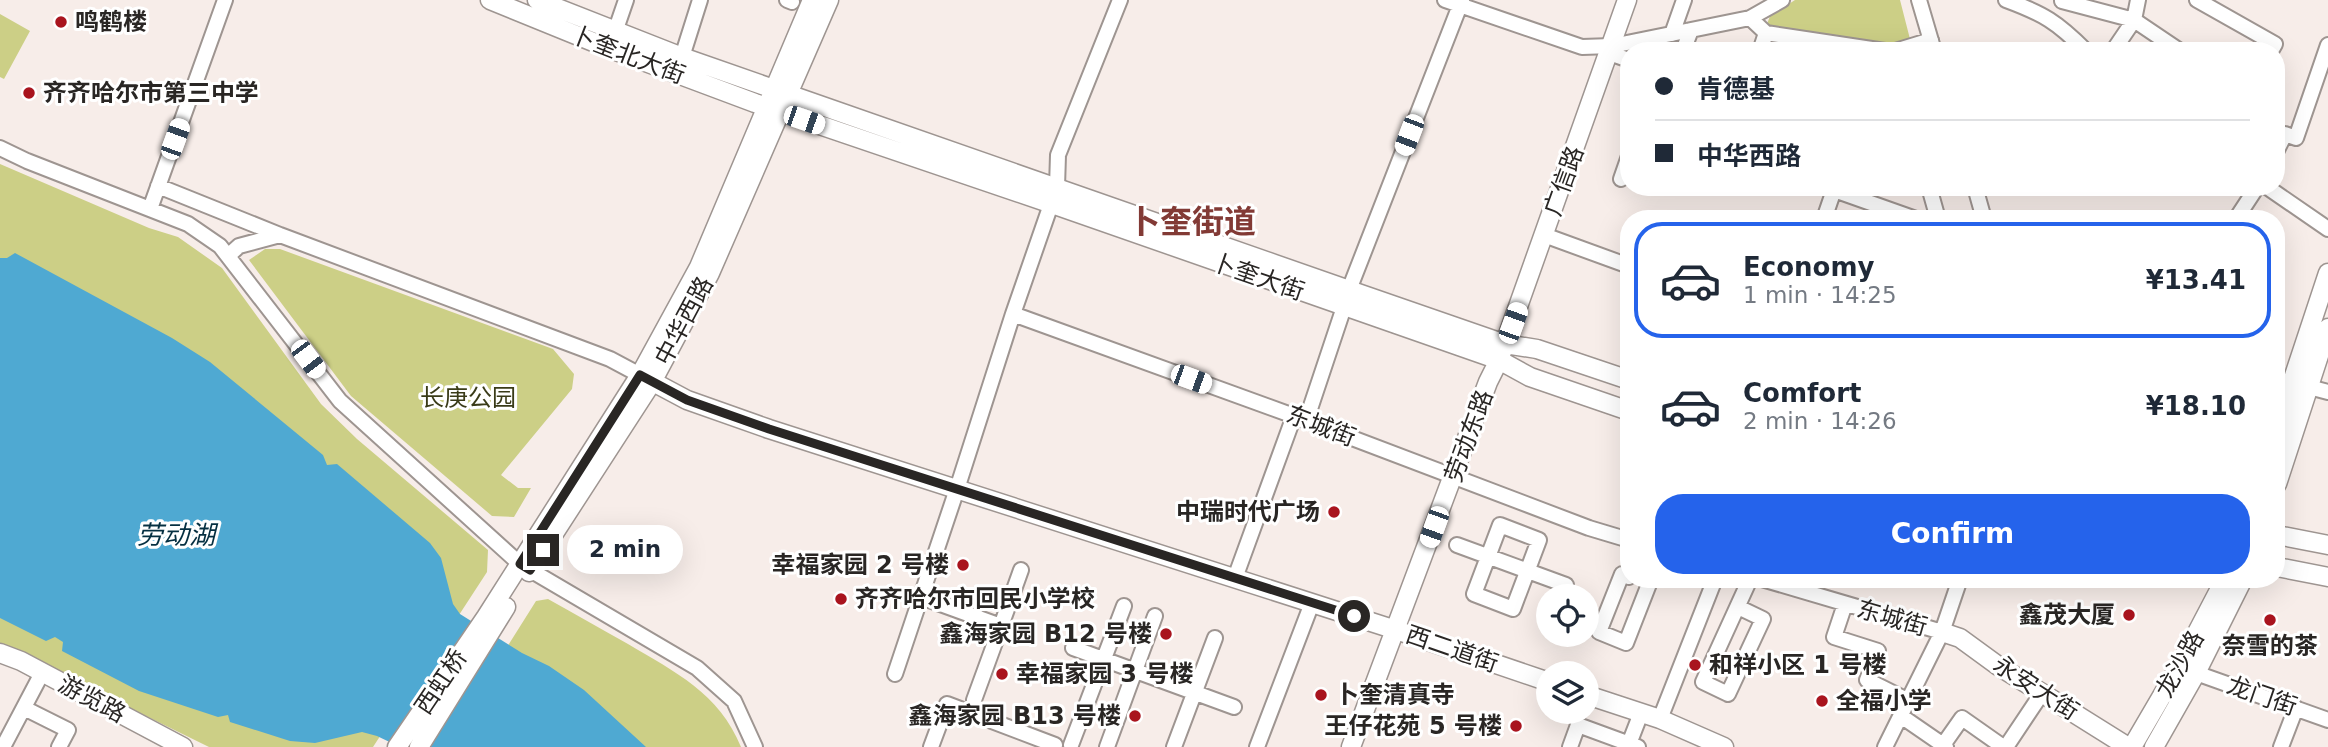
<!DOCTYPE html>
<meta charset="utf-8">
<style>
:root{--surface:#fff;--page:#f2f2f3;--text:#1f2937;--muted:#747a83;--line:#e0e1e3;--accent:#2563eb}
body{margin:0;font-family:"DejaVu Sans","Noto Sans SC",sans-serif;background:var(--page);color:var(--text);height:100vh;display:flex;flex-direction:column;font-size:26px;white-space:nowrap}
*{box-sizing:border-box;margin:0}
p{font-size:23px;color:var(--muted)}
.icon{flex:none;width:38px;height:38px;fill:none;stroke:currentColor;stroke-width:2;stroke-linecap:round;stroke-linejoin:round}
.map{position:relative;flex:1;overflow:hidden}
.sheet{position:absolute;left:1620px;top:210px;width:665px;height:378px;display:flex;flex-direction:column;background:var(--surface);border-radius:28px;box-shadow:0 7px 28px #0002}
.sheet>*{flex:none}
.guide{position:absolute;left:1620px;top:42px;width:665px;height:154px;border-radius:28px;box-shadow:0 7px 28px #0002;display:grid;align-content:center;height:154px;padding:0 35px;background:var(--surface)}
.controls{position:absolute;left:1536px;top:584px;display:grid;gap:14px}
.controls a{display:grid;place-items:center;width:63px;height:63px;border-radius:50%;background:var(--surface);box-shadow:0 7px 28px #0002;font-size:35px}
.end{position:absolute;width:32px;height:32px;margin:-16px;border:9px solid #292624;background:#fff;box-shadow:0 0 0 4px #fff}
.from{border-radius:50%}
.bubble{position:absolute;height:49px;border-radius:24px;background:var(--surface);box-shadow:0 7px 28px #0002;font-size:23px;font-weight:600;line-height:49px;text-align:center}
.car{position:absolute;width:21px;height:42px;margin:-21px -10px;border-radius:9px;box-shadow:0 0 5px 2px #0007;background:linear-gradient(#fff 24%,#345 0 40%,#fff 0 76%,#345 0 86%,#fff 0)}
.guide b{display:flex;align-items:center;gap:24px;height:66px;font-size:26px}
.guide b+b{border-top:2px solid var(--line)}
.guide i{width:18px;height:18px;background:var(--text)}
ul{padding:12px 0 0;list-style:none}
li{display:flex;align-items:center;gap:21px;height:116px;margin:0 14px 10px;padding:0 21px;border:4px solid transparent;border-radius:28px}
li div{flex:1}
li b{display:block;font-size:26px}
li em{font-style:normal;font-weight:600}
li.on{border-color:var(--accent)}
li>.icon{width:63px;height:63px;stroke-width:1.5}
.primary-button{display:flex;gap:14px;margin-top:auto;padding:14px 35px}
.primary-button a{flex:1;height:80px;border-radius:28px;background:var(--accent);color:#fff;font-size:28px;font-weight:600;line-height:80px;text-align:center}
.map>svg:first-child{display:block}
.green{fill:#cccf86}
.water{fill:#4fa9d2}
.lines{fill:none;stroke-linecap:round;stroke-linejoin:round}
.minor-casing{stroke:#9e9591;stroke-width:18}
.major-casing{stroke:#9e9591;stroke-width:21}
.minor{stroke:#fff;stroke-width:14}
.major{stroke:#fff;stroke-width:18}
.route{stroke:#292624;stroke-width:9}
.poi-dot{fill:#a9141e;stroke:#fff;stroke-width:2.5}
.labels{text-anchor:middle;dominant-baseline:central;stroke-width:6;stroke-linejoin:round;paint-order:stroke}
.poi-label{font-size:24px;font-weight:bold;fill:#292624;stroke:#fff;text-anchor:start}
.street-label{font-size:24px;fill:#292624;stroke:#fff}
.park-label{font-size:24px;fill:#3a3b18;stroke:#fff}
.water-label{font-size:26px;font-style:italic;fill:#052f41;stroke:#fff}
.district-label{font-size:32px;font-weight:bold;fill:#823a35;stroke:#fff}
</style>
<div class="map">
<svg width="2328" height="747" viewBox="0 0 2328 747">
<rect width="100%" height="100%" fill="#f7ede9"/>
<path class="green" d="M1795 0H1900L1911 43 1890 47 1769 27 1767 24 1770 16Z
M0 14 30 31 4 79 0 77Z
M0 164 149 228 178 237 222 268 321 404 357 439 488 550 487 572 373 747H209L30 659 0 649Z
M265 249H280L553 349 574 374 572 389 501 475 518 488H531L514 517 492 516 351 396 249 260Z
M548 599C575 614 601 629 628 644 675 672 719 693 741 747H444L536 601Z"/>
<path class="water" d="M15 253 172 338 210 362 323 455 327 465 337 464 430 543 441 558 453 604 460 614 522 653 549 666 584 690 646 747H400L377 736 362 732 315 743 290 741 230 722 228 715 218 717 139 691 62 651 63 642 55 637 46 641 0 618V258H7Z"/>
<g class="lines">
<g class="minor-casing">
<path id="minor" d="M787 0 792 2
M1445 0 1582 47 1612 46 1750 18 1782 0
M1919 0 1934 51
M2006 0C2044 14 2057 22 2086 51
M2197 0 2275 44 2271 51
M2062 1 2134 20 2138 0
M1750 18 1766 33 1885 51
M615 32 626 0
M1672 34 1684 0
M1683 51 1691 30
M1760 51 1766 33
M1895 51 1931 40
M2113 51 2134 20 2180 51
M1609 53 1629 60
M682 57 700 0
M0 148 27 161 188 224 220 246 340 401 520 564 697 668 734 701 755 747
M2277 150 2285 134 2296 138 2328 45
M1621 179 1629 156
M158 186 280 235 610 359 640 375
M1929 187 1938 219
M1975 187 1984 219
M2267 187 2328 229
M1834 190 1916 219
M150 209 225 0
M1824 219 1835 187
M2236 219 2257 187
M1544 235 1629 266
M229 255 239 246 280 235
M1349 290 1462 0
M1013 314 1294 416 1589 528 1629 540
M2309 387 2328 392
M1500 525 1539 540 1513 609 1474 594Z
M1457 545 1566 585
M1629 577 1622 574 1599 632 1626 643 1651 579
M1235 578 1294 416 1310 409 1344 307
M1762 579 1942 632
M921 597 1001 626 974 700
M1845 604 1834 637 1878 651 1867 680 1909 701
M1738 607 1763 619 1728 694 1703 682 1750 579
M1001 626 1021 570
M1073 648 1234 707
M2196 673 2328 720
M895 674 957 489 1013 314 1057 187 1058 155 1120 0
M24 708 68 730 59 747
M1901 716 1946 747
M1660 719 1715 579
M1629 744 1641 713
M1071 745 1124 606
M1943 745 1962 718 1999 744
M3 747 42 673
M931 747 947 704 1055 745
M1107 747 1155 616
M1174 747 1215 638
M1257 747 1312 603
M1570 747 1578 725 1638 747
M1885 747 1942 632 1960 579
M2006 747 2042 693
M2281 747 2296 708"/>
</g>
<g class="major-casing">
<path id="major" d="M490 0 608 48 755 103 1052 204 1499 360 1530 377 1629 411
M537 0 682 57 1349 290 1505 344 1537 349 1629 380
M640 375 687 400 769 429 1396 630 1549 682
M2277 427 2328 273
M2277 484 2328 328
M2277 535 2328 545
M2277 567 2328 577
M529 572 652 382 710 273 829 0
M1942 632 1960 638 1997 665 2128 747
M0 653 21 661 183 747
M1587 695 1660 719 1724 747
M397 747 486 617 640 375 699 267 812 0
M419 747 506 607
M1351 747 1488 382 1499 360 1627 0
M2132 747 2180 665 2225 579
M2154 747 2196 673 2243 579"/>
</g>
<use href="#minor" class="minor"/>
<use href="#major" class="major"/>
</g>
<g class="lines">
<path class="route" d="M543 550 530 570 520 564 640 375 687 400 769 429 1354 616"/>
</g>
<g class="poi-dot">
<circle cx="61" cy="22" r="7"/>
<circle cx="29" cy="93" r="7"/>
<circle cx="1334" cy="512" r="7"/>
<circle cx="963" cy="565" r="7"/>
<circle cx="841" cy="599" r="7"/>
<circle cx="2129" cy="615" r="7"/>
<circle cx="2270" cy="620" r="7"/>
<circle cx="1166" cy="634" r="7"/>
<circle cx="1695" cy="665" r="7"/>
<circle cx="1002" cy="674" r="7"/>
<circle cx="1321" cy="695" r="7"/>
<circle cx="1822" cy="701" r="7"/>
<circle cx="1135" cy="716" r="7"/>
<circle cx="1516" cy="726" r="7"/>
</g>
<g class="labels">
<g class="poi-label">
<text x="75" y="22">鸣鹤楼</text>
<text x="43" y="93">齐齐哈尔市第三中学</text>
<text x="1320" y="512" text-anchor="end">中瑞时代广场</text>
<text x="949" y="565" text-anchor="end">幸福家园 2 号楼</text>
<text x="855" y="599">齐齐哈尔市回民小学校</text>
<text x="2115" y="615" text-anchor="end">鑫茂大厦</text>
<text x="1152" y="634" text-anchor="end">鑫海家园 B12 号楼</text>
<text x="2270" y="646" text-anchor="middle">奈雪的茶</text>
<text x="1709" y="665">和祥小区 1 号楼</text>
<text x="1016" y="674">幸福家园 3 号楼</text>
<text x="1335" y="695">卜奎清真寺</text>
<text x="1836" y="701">全福小学</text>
<text x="1121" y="716" text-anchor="end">鑫海家园 B13 号楼</text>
<text x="1502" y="726" text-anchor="end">王仔花苑 5 号楼</text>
</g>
<g class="street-label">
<text transform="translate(628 55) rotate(21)">卜奎北大街</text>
<text transform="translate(1564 181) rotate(-70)">广信路</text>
<text transform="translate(1258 277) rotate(19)">卜奎大街</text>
<text transform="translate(684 321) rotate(-62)">中华西路</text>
<text transform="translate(1321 426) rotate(21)">东城街</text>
<text transform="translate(1469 436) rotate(-70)">劳动东路</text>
<text transform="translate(1892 618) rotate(16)">东城街</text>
<text transform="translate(1452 649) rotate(19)">西二道街</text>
<text transform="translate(2180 664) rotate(-61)">龙沙路</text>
<text transform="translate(441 682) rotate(-56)">西虹桥</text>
<text transform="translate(2036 688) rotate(33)">永安大街</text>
<text transform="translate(2262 696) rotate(19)">龙门街</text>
<text transform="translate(92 699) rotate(28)">游览路</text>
</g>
<g class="park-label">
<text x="468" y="398">长庚公园</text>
</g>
<g class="water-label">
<text x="176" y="535">劳动湖</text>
</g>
<g class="district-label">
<text x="1192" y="222">卜奎街道</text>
</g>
</g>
</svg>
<div class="controls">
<a><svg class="icon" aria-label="locate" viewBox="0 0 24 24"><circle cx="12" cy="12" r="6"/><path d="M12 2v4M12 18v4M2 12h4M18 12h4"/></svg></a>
<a><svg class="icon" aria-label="layers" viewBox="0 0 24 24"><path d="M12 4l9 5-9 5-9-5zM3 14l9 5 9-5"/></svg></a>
</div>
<i class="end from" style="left:1354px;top:616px"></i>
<i class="end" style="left:543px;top:550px"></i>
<div class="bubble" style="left:567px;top:525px;width:116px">2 min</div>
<i class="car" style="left:804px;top:120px;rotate:109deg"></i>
<i class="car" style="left:1409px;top:135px;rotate:201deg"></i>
<i class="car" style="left:175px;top:139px;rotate:20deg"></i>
<i class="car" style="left:1513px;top:323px;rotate:20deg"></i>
<i class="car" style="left:308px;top:359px;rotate:143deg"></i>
<i class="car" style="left:1191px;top:379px;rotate:110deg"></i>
<i class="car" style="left:1434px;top:527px;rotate:200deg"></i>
<div class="guide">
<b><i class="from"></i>肯德基</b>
<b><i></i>中华西路</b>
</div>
<section class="sheet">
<ul>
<li class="on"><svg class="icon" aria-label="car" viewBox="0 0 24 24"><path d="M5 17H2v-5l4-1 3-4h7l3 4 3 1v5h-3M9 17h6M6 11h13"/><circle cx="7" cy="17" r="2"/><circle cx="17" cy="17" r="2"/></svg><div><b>Economy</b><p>1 min · 14:25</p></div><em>¥13.41</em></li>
<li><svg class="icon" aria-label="car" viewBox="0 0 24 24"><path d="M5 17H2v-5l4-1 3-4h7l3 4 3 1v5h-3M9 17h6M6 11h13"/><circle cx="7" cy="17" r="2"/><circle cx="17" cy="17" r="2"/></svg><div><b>Comfort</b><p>2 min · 14:26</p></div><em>¥18.10</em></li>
</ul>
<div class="primary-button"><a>Confirm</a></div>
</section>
</div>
